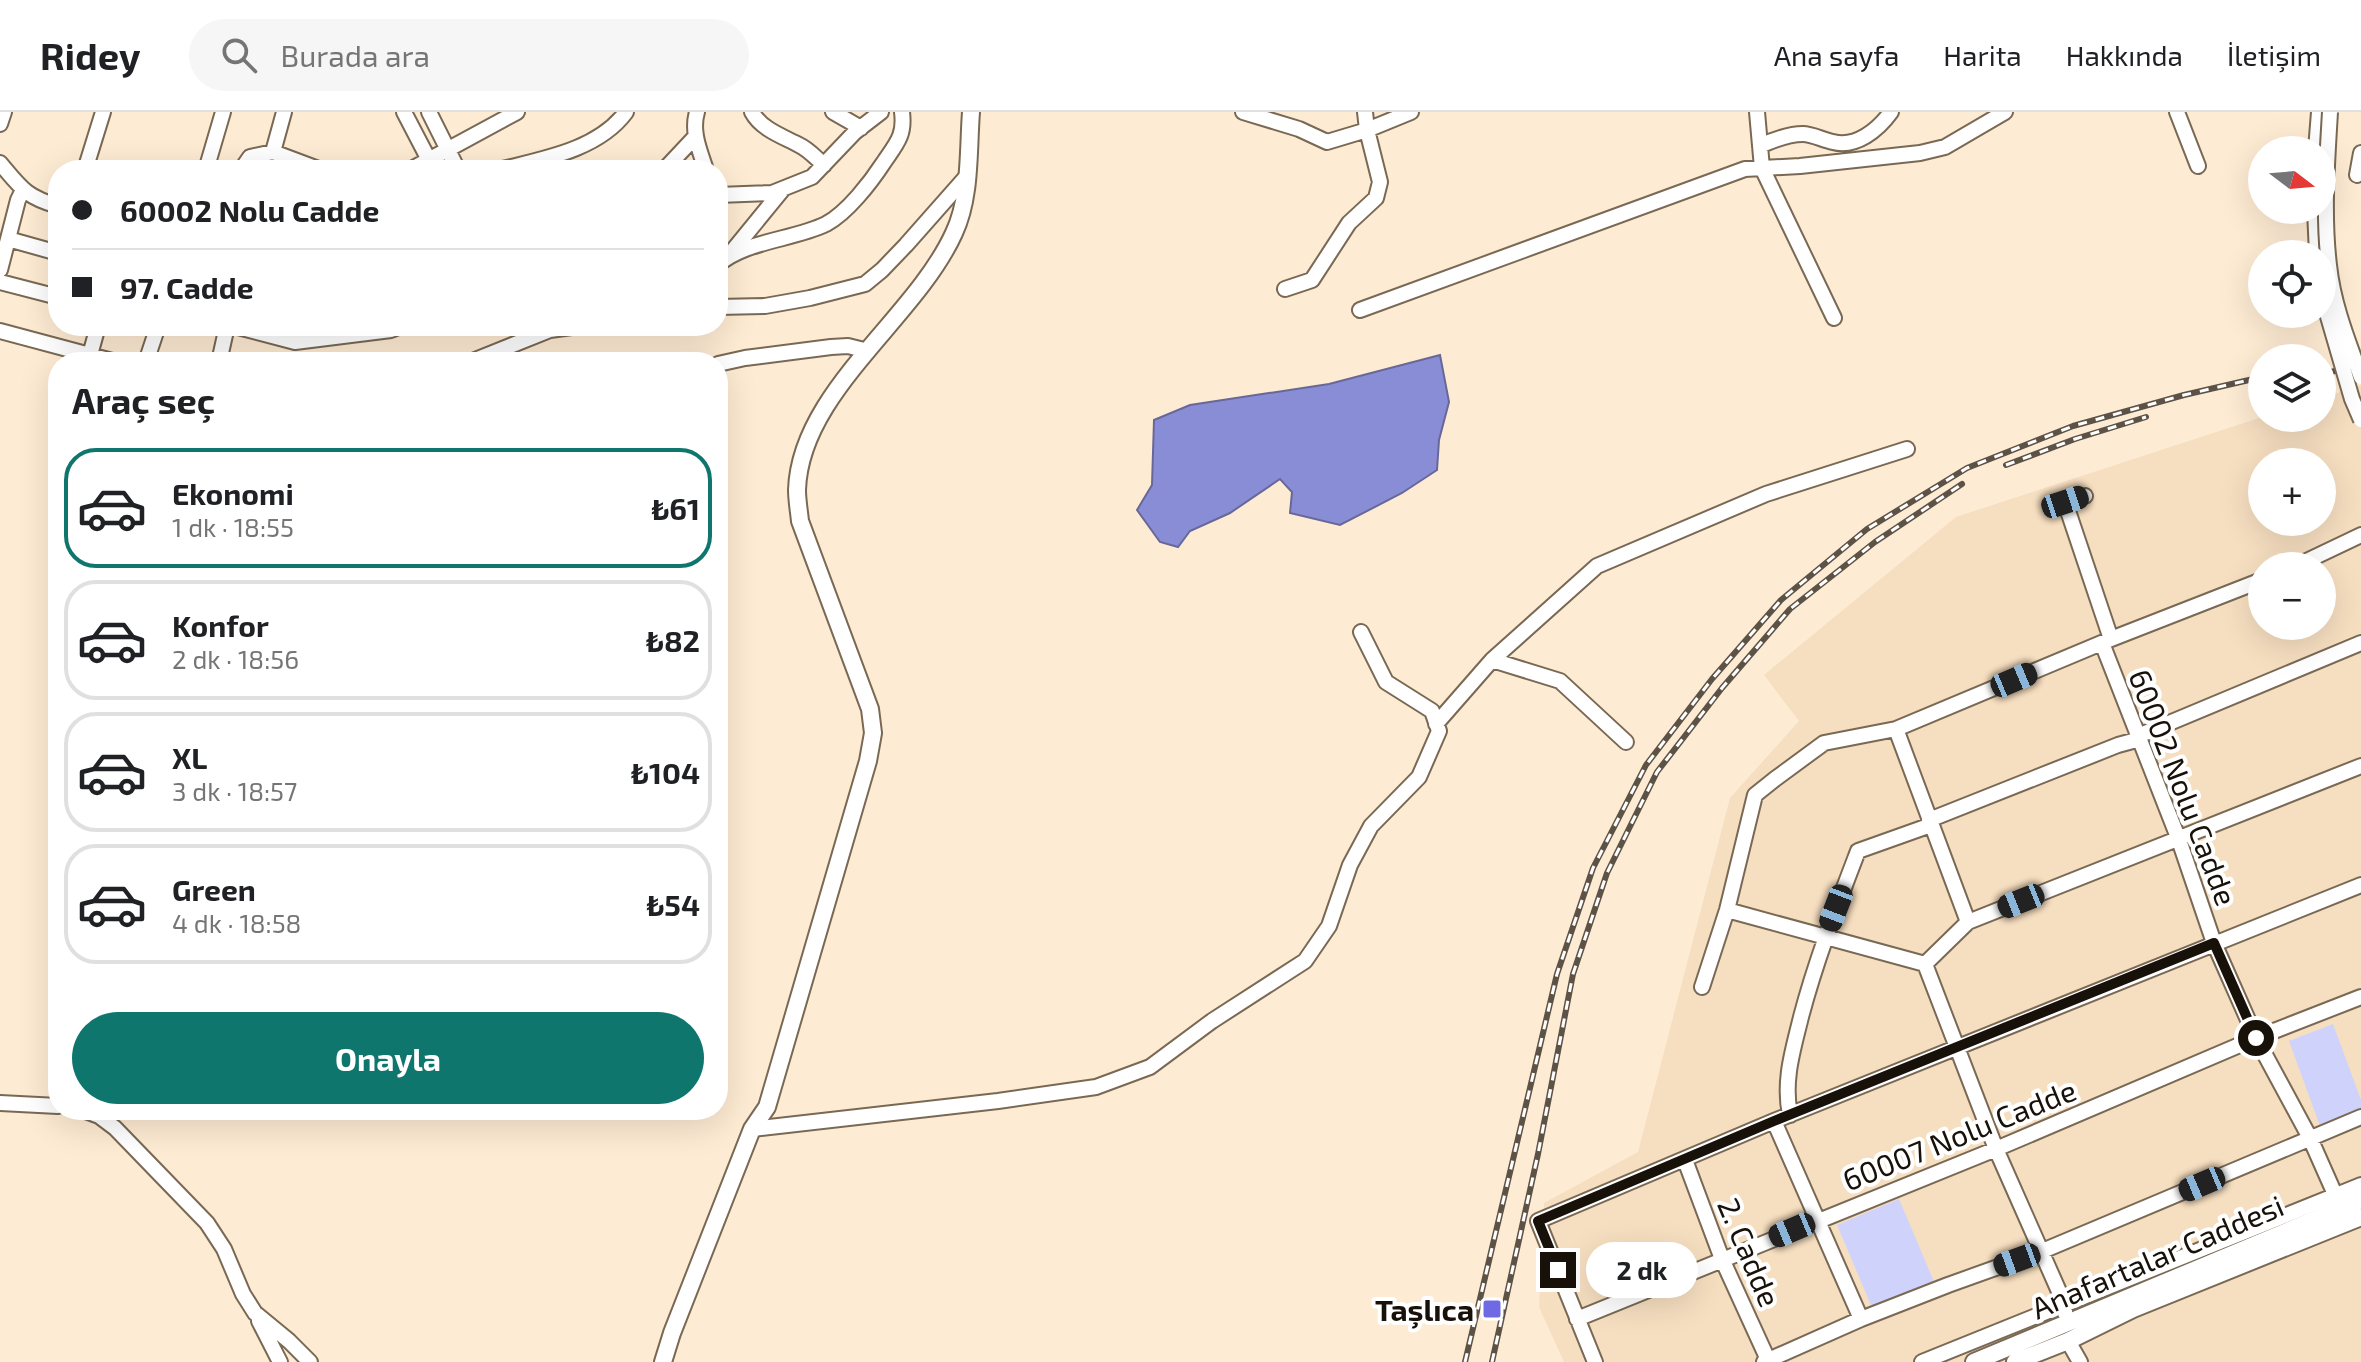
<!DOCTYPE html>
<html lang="tr">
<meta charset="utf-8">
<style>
:root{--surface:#fff;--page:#f6f6f6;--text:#202124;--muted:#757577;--line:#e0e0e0;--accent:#0f766e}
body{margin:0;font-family:"Exo 2",sans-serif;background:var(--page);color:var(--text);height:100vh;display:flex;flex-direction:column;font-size:30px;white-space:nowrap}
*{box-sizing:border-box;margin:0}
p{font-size:26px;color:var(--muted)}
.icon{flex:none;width:44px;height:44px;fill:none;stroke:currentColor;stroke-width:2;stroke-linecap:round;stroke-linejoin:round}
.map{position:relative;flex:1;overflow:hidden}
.panel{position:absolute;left:48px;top:240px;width:680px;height:768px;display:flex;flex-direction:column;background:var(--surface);border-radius:32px;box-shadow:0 8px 32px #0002}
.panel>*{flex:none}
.top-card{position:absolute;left:48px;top:48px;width:680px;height:176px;border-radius:32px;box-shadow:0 8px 32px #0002;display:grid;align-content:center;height:176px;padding:0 24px;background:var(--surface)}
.needle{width:52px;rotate:106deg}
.fabs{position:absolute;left:2248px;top:24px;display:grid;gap:16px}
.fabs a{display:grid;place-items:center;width:88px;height:88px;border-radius:50%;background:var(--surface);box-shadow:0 8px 32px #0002;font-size:40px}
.end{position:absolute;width:36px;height:36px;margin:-18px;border:10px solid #181109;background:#fff;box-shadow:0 0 0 4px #fff}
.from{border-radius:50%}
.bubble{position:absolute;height:56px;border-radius:28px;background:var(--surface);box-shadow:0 8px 32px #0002;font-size:26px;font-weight:700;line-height:56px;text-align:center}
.car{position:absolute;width:24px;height:48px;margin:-24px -12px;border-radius:10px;box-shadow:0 0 6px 2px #0007;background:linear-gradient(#222 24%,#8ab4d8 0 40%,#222 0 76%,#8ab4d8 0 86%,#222 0)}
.top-card b{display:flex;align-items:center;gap:28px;height:76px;font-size:30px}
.top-card b+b{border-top:2px solid var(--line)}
.top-card i{width:20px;height:20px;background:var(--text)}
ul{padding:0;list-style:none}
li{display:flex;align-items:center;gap:24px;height:120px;margin:0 16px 12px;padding:0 8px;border:4px solid var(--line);border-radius:32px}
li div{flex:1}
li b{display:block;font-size:30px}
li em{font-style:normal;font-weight:700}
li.on{border-color:var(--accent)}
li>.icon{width:72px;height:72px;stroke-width:1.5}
h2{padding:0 24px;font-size:36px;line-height:96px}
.primary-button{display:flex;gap:16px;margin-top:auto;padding:16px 24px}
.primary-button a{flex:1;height:92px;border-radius:48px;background:var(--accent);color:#fff;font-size:32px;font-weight:700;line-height:92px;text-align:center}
header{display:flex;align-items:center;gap:48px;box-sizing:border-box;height:112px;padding:0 40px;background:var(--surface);border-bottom:2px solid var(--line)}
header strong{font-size:38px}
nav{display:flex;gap:44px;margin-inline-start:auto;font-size:28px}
.search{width:560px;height:72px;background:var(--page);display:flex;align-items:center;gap:20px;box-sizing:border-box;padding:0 28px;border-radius:44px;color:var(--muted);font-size:30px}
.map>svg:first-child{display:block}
.built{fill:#f6dec0;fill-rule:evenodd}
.green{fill:#cfd3fb}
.water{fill:#898dd5;stroke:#676898;stroke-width:2}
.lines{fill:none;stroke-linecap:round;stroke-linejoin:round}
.minor-casing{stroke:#796954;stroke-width:18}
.major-casing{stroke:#796954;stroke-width:20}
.minor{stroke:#fff;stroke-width:14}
.major{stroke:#fff;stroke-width:16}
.rail-casing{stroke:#5c5245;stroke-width:6}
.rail{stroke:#fff;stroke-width:3;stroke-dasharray:9;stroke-linecap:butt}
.minor-bridge-casing{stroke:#796954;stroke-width:18;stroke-linecap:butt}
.minor-bridge{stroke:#fff;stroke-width:14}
.route{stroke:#181109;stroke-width:10}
.poi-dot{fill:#6f6ae4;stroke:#fff;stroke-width:3}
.labels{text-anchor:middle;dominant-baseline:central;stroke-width:8;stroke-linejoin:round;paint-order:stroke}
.street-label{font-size:30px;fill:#181109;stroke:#fff}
.poi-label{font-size:30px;font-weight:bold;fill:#181109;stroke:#fff;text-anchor:end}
</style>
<header>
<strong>Ridey</strong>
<div class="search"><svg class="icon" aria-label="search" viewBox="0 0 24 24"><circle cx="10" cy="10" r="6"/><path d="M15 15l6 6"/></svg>Burada ara</div>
<nav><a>Ana sayfa</a><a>Harita</a><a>Hakkında</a><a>İletişim</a></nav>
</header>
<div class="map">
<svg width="2361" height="1250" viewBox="0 0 2361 1250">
<rect width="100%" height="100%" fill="#feebd3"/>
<path class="built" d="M2361 273V1250H1564L1539 1195 1544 1091 1638 1040 1730 686 1799 609 1764 563 1956 405 2262 305 2322 306V286ZM2262 350H2322V410H2262ZM2262 454H2322V514H2262Z"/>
<path class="green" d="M2333 912 2361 988V999L2320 1014 2289 929Z
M1899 1087 1935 1172 1873 1198 1837 1113Z"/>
<path class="water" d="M1440 243 1449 290 1439 328 1437 358 1402 381 1340 413 1290 401 1292 380 1280 367 1230 401 1190 419 1178 435 1160 430 1137 398 1152 373 1154 308 1190 293 1329 272Z"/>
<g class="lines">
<g class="minor-casing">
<path id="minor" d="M404 0 429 48
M429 0 458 58
M697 0C691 20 700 39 706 58
M752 0C761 17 782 24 799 33 808 37 816 46 824 53
M833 0 861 16
M1243 0 1299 17 1327 30 1367 18 1365 0
M1757 0 1762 56 1834 206
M2177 0 2198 54
M0 12 4 0
M1760 34C1773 28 1788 22 1803 22 1812 22 1823 28 1833 30 1856 36 1878 18 1891 0
M2316 38 2319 0
M273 40 284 0
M0 51C21 76 26 85 58 94
M85 58 103 0
M206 58 223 0
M241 58 250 45 273 40 321 58
M410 58 517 0
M499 58C543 47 598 38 626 0
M664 58 695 25
M2357 63 2361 41
M718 83 772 81 812 65 855 20 881 0
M2315 98 2317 142
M8 127 58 141
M730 142 783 77
M718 153C744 129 793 128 826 112 847 101 871 70 884 50 897 31 905 23 902 0
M0 158 18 88 23 78
M0 170 58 185
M1285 177 1312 168 1349 111 1376 86 1380 70 1367 18 1411 0
M718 195 765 194 810 186 865 172 882 158 906 133 967 64
M1360 198 1745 57 1800 54 1920 41 1945 35 2005 0
M234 214 295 230 391 218 401 214
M0 219 116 250
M90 243 98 214
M146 250 158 214
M219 250 227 214
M470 250 550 218 579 214
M718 252 745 246 831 235 848 234 868 239
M2085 384 2065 390 2111 527
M2296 454 2361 423
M2102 531 2179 728 2214 831 2256 926 2310 1026 2341 1096
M1492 548 1597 454 1766 382 1907 337
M1436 612 1492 548 1560 569 1626 630
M1896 617 1968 810
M2138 624 2361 531
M1929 708 2118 633 2140 627
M1727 798 1925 852 1968 810 2361 654
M1925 852 1996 1037 2065 1193V1201
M1702 875 1727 798 1755 683 1775 667 1824 631 1896 617 2111 527 2262 468
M0 991 58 994
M83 998 99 1004 115 1016 207 1111 224 1137 243 1182 255 1201 289 1229 310 1250
M1790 1003C1783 968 1793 938 1801 905 1816 848 1837 794 1858 739L1931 713
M1774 1009 1861 1207
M752 1017 998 989 1096 975 1150 955 1212 909 1305 849 1329 814 1350 753 1371 714 1419 665 1439 619 1432 599 1386 570 1361 520
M1685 1048 1722 1147 1769 1250
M1577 1207 1996 1037 2256 926 2361 885
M259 1209 280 1250
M2068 1229 2080 1250
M1595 1250 1538 1109 1774 1009 2361 773
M1764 1250 1861 1207 1948 1173 2040 1140 2361 1005
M1922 1250 2361 1073"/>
</g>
<g class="major-casing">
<path id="major" d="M663 1250 672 1221 752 1017 767 995 868 649 873 621 870 597 800 409C799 399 797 388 797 378 800 280 915 207 954 121 971 85 968 39 971 0
M1974 1250 2361 1088
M2015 1250 2068 1229 2133 1197 2361 1105"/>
</g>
<use href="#minor" class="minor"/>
<use href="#major" class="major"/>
<g class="rail-casing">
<path id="rail" d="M2322 262 2361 253
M2006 353 2075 327 2146 305
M1465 1250 1557 862 1593 756 1646 653 1712 567 1781 488 1867 417 1967 356 2073 314 2184 283 2262 265
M1492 1250 1538 1042 1573 862 1607 761 1657 660 1722 576 1790 497 1875 430 1962 372"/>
</g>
<use href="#rail" class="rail"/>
<g class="minor-bridge-casing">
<path id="minor-bridge" d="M2330 0C2327 51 2323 103 2329 153 2333 192 2348 229 2361 265
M2322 184 2352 287 2361 308"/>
</g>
<use href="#minor-bridge" class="minor-bridge"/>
</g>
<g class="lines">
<path class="route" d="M1558 1158 1538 1109 1774 1009 2214 831 2256 926"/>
</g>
<rect class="poi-dot" x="1482" y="1187" width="20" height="20" rx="4"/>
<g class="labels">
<g class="street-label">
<text transform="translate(2184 675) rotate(69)">60002 Nolu Cadde</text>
<text transform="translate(1959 1022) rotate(-22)">60007 Nolu Cadde</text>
<text transform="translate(1750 1140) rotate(67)">2. Cadde</text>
<text transform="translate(2157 1144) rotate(-23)">Anafartalar Caddesi</text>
</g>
<g class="poi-label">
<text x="1474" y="1197">Taşlıca</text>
</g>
</g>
</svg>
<div class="fabs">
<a><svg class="needle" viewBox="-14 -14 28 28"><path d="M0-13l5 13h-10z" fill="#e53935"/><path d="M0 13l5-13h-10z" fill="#757577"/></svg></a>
<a><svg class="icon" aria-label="locate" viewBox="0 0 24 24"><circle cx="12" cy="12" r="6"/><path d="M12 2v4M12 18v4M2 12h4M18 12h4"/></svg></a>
<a><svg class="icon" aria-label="layers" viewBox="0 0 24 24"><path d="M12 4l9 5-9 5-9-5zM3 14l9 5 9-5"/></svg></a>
<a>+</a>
<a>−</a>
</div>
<i class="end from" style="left:2256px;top:926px"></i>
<i class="end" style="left:1558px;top:1158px"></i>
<div class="bubble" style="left:1586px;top:1130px;width:112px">2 dk</div>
<i class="car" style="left:2065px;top:390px;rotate:72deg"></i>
<i class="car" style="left:2014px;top:568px;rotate:67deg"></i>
<i class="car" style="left:2021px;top:789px;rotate:248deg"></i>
<i class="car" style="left:1836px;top:796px;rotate:201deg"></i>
<i class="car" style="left:2202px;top:1072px;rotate:247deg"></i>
<i class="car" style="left:1792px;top:1118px;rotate:247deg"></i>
<i class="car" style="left:2017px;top:1148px;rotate:250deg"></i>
<div class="top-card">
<b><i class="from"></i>60002 Nolu Cadde</b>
<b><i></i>97. Cadde</b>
</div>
<section class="panel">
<h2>Araç seç</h2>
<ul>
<li class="on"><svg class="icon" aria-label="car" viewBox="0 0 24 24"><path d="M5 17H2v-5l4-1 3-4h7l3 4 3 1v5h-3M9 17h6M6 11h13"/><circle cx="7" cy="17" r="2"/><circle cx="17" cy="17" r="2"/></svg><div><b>Ekonomi</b><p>1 dk · 18:55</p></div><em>₺61</em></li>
<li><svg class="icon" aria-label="car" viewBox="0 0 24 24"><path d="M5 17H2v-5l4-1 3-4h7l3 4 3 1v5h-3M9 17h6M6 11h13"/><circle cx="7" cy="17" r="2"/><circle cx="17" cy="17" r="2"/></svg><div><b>Konfor</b><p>2 dk · 18:56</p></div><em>₺82</em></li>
<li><svg class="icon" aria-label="car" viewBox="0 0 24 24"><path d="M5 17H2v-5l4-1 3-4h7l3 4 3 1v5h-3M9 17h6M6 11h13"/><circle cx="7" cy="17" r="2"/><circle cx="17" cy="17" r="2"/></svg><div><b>XL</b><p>3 dk · 18:57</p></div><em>₺104</em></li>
<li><svg class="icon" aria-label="car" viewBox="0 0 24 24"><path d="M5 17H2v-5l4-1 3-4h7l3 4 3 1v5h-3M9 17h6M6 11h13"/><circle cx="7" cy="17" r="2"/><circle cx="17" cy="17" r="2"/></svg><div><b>Green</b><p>4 dk · 18:58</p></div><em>₺54</em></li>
</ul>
<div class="primary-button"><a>Onayla</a></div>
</section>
</div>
